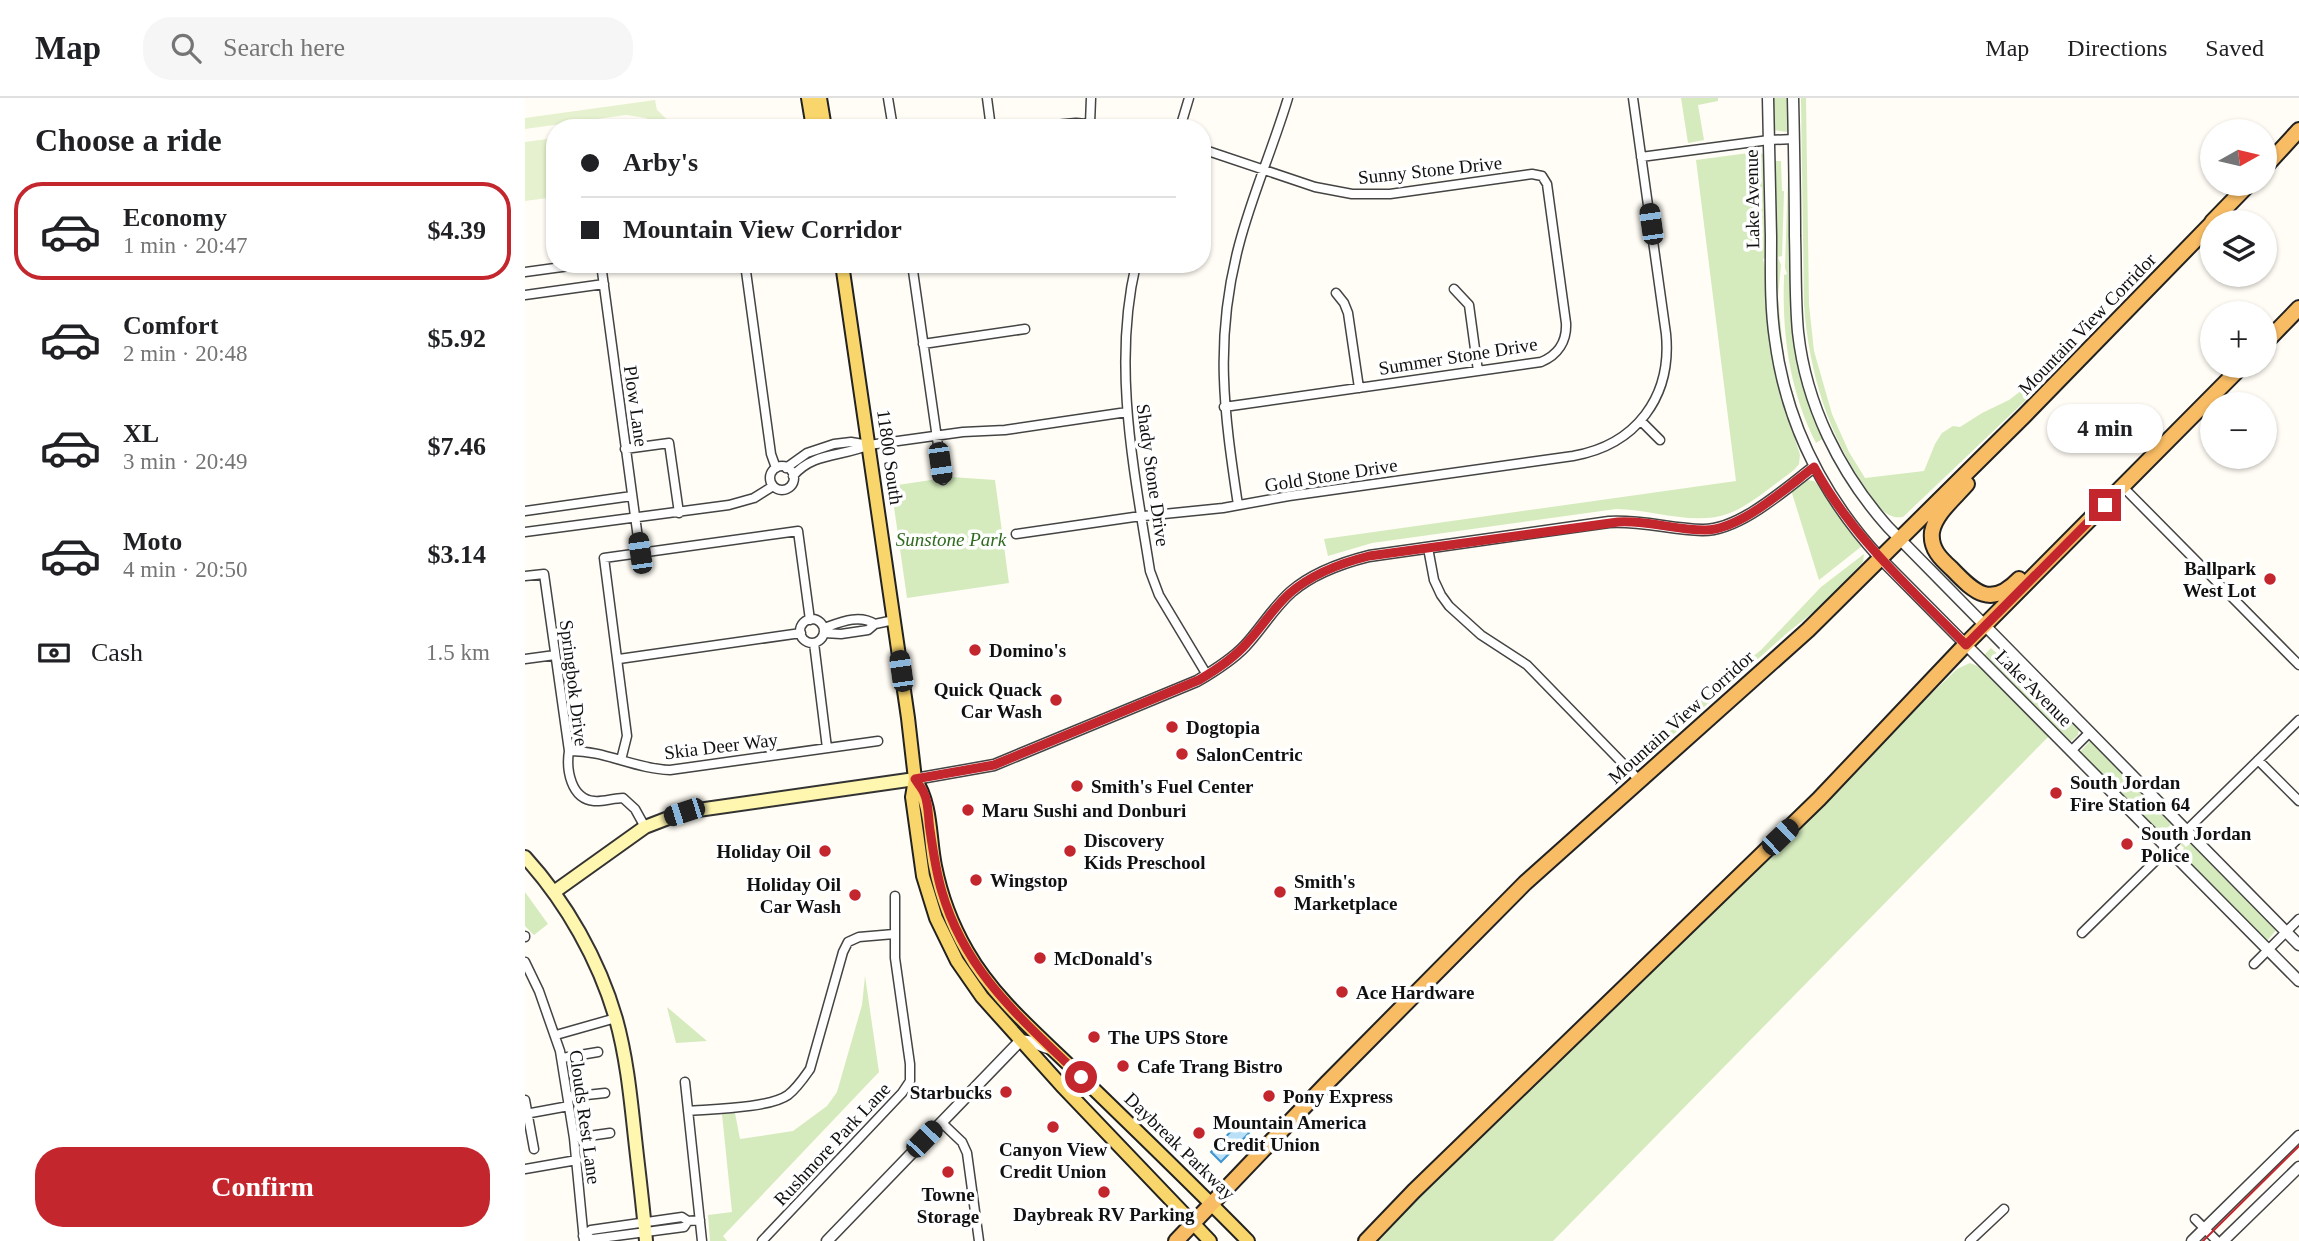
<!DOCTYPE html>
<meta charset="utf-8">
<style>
:root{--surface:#fff;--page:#f6f6f6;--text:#202124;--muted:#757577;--line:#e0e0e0;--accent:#c4262e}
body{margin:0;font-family:"Times New Roman",serif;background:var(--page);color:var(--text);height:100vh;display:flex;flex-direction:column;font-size:26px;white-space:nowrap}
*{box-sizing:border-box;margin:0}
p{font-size:23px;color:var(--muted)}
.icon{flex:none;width:38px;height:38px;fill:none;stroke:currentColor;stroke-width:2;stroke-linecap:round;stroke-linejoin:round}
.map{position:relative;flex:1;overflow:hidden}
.side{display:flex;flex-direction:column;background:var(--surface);width:525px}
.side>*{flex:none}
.hud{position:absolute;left:21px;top:21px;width:665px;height:154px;border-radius:28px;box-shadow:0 2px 5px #0004;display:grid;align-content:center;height:154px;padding:0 35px;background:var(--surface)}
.needle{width:46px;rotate:82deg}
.tools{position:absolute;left:1675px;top:21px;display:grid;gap:14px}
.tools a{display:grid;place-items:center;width:77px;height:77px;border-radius:50%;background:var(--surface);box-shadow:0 2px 5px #0004;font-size:35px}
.end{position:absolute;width:32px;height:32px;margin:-16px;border:9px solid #c4262e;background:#fff;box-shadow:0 0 0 4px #fff}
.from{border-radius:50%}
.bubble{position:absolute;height:49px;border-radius:24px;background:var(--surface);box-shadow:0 2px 5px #0004;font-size:23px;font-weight:700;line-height:49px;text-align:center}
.car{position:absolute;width:21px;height:42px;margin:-21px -10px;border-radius:9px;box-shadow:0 0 5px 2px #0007;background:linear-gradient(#222 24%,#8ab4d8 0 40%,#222 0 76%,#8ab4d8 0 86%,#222 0)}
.hud b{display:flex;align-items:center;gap:24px;height:66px;font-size:26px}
.hud b+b{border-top:2px solid var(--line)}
.hud i{width:18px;height:18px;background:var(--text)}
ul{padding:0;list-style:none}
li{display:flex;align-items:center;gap:21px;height:98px;margin:0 14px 10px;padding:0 21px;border:4px solid transparent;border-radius:28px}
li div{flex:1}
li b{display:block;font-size:26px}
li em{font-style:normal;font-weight:700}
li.current{border-color:var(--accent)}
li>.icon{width:63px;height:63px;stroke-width:1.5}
h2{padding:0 35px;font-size:32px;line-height:84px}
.pay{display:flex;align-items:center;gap:18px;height:77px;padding:0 35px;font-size:26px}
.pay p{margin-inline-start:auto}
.action{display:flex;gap:14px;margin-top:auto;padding:14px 35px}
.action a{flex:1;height:80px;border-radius:28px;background:var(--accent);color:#fff;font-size:28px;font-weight:700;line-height:80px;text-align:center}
header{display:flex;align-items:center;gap:42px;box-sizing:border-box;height:98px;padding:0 35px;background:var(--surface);border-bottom:2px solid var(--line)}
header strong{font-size:33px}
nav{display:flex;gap:38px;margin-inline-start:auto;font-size:24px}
.search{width:490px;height:63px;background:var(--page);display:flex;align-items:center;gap:18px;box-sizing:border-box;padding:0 24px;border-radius:28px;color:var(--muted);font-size:26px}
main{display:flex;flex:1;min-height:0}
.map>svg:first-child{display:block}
.green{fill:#d5ebbd}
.pitch{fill:#e6f2cf}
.water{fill:#b9e0f7;stroke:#3f96cf;stroke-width:2}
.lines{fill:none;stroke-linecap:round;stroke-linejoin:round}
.minor-casing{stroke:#444;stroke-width:11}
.tertiary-casing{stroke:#444;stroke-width:13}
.secondary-casing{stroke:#333;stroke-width:16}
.primary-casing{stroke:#222;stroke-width:16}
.trunk-casing{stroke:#222;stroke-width:18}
.minor{stroke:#fff;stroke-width:8}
.tertiary{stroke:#fff;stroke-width:10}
.secondary{stroke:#fff6b0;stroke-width:12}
.primary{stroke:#f9d66b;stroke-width:12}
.trunk{stroke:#f7bc64;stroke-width:14}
.tram{stroke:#c4262e;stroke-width:2}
.route{stroke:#c4262e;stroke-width:9}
.poi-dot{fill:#c4262e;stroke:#fff;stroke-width:2.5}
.labels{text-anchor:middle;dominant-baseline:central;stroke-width:7;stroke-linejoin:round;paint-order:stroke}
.street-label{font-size:19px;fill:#111;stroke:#fff}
.park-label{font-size:19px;font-style:italic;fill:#2f6b1f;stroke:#fff}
.poi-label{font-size:19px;font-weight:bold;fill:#111;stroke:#fff;text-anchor:start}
</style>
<header>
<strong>Map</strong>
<div class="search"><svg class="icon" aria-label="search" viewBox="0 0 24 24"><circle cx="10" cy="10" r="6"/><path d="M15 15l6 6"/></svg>Search here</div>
<nav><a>Map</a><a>Directions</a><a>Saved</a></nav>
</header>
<main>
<section class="side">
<h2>Choose a ride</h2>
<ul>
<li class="current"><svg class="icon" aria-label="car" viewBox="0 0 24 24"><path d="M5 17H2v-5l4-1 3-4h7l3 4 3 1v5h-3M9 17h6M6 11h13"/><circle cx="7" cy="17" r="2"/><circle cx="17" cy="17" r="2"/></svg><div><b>Economy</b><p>1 min · 20:47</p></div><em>$4.39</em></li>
<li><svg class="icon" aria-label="car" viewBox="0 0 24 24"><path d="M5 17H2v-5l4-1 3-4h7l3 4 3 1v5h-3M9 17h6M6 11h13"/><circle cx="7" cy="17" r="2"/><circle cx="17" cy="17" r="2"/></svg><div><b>Comfort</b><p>2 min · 20:48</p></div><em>$5.92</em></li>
<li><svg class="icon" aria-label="car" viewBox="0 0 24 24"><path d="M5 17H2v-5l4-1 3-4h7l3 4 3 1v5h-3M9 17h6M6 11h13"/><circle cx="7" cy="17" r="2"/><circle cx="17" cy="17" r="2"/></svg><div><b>XL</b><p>3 min · 20:49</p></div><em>$7.46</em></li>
<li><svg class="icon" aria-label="car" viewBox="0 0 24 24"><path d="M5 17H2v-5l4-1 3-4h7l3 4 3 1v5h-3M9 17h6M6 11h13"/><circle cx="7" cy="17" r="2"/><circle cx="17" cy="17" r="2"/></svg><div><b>Moto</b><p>4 min · 20:50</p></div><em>$3.14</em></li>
</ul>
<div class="pay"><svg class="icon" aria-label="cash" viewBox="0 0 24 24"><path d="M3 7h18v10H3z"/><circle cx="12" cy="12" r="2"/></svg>Cash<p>1.5 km</p></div>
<div class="action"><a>Confirm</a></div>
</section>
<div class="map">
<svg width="1774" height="1143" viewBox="0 0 1774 1143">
<rect width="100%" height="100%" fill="#fffdf5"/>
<path class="green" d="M1156 0H1193V3L1173 7 1179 42 1163 45Z
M1247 0H1264L1263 34 1248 32Z
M1276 0H1281L1284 207 1289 253 1307 316 1324 354 1340 380 1399 373 1410 346 1417 335 1428 328 1435 329 1457 315 1484 302 1497 292 1504 299 1378 419C1360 422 1351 405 1342 392 1303 337 1284 274 1279 207Z
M1231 54 1239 56 1241 160 1238 161 1241 173 1246 252 1254 289 1275 357 1274 366 1269 372C1251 385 1224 408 1205 415 1169 429 1128 411 1091 411L847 445 803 458 799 441 1211 383 1171 62Z
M1249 63H1256L1257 93H1259L1257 158 1253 159 1256 167 1253 199 1260 271 1281 336H1279L1262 284 1252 230Z
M1263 77H1265L1268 221 1299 340 1291 345C1265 294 1257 237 1259 181V177L1262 176 1260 170Z
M426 379 470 382 484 485 382 500 366 388Z
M1282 382 1289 383 1292 386 1337 448 1294 482 1266 392Z
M1339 456 1338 464 1296 508 1262 535 1123 659 1119 660 1187 591 1236 552 1296 489Z
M1466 550 1554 631 1553 637 1545 644 1458 558Z
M1445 565 1455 569 1525 637 1028 1143H849L978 1013 1432 571Z
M1565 643 1646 726 1643 730 1661 749 1666 745 1752 831 1742 843 1655 756 1659 750 1641 732 1635 736 1555 654Z
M0 794 23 826 9 837 0 828Z
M340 878 354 974 198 1138 202 1143H185L183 1117 207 1114 197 1016 210 1015 215 1041 268 1033 302 1008 312 994 337 907Z
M142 909 182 943 151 945Z"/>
<path class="pitch" d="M130 2 132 12 151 30H135L121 20 101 17 0 31V20Z
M30 40V99L0 103V44Z"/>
<path class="water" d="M714 1025 724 1035 696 1064 686 1054Z"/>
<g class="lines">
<g class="minor-casing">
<path id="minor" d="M363 0 368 30
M462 0 466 30
M565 26 566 0
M496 30 551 25 606 30
M655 30 664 0
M677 51 790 89 827 96H865L1007 76 1017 78 1022 86 1041 225C1042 243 1033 257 1016 264L699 309
M1116 59 1244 42 1269 41
M76 166 115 455
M220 166 246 356 251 370
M387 166 418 382
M611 166C587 267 609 372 625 473L634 497 682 577
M0 174 59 166
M929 191 944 207 953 273
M811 195 819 205 823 215 834 290
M0 197 79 186
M398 246 500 231
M1116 323 1135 342
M100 351 144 345 154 415
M245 380a12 12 0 1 1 24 0a12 12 0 1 1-24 0Z
M261 370 282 355 309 346 326 344 344 347 438 334 480 332 602 314
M268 378C288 354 317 359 344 347
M1598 389 1774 567
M713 407C699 314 689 241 714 147 727 97 748 50 763 0
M0 413 107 398
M0 434 204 407 229 400 248 388
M491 436 609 419 698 410 764 398 1048 358C1111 347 1147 299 1141 236L1108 0
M903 450 909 482 916 497 924 508 956 537 1002 567 1115 683
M0 478 19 476 44 653C41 672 46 701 69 703 77 704 89 700 98 700L110 711 120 729
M275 533a12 12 0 1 1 24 0a12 12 0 1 1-24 0Z
M299 530C316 524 334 516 350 526
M299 535 316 536 343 532 350 526 369 522
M289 545 302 650
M0 561 30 557
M94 561 276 535
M1547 652 1565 634
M44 653C79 652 110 671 145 672L353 643
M96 662 102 638 79 460 273 433 285 522
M1733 662 1774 703
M1557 835 1774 622
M0 839V838
M0 864 14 893 35 953 49 1040 59 1143
M1729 866 1774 821
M31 937 91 920
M37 960 73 954
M160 984 177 1143
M43 999 80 995
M0 1002 9 1051
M163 1013C187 1011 245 1010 263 997 272 990 278 981 285 971L318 854 323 844 334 839 369 836
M0 1016 44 1008
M416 1024 437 1044 442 1055 454 1143
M49 1040 85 1035
M0 1071 52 1062
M1670 1121 1692 1143
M58 1138 66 1132 157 1119 163 1123 175 1122
M58 1138 68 1141 159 1129 163 1123
M237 1143 377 995 385 983V966L370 860V798
M1445 1143 1479 1111"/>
</g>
<g class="tertiary-casing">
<path id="tertiary" d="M1243 0C1244 46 1245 93 1246 139 1246 173 1245 208 1250 241 1261 325 1298 398 1355 460L1774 883
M1268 0C1269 46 1270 92 1270 138 1271 170 1270 202 1273 234 1281 307 1315 375 1363 429L1774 847
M390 681 469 667 672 583C689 573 707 562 720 548 736 531 748 510 766 494 788 475 816 465 844 458L1084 424C1116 422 1145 431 1177 432 1214 433 1260 391 1289 369
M302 1143 496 942C511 943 512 948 526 951
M1667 1143 1774 1038
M1698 1143 1774 1069"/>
</g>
<g class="secondary-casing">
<path id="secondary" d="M0 759C41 804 74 862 91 921 101 957 105 994 109 1031 113 1069 118 1106 121 1143
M29 794 120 729 159 714 390 681"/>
</g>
<g class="primary-casing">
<path id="primary" d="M283 0 288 30
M295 0 300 30
M317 166 383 620 390 681 387 699 398 778 411 820 432 863 457 899 536 987 685 1143
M390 681C407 707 404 738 410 768 416 798 427 827 442 853 469 900 510 934 548 971 607 1028 666 1085 723 1143"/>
</g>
<g class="trunk-casing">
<path id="trunk" d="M1740 69 1774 32
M1687 124 1724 86
M1740 245 1774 210
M1442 386C1430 400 1410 416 1407 434 1405 451 1416 461 1427 471 1450 495 1466 510 1494 481
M651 1143 802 985 1000 785 1283 532 1499 318 1687 125
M841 1143 889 1093 1294 701 1441 546 1717 268"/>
</g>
<use href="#minor" class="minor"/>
<use href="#tertiary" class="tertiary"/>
<use href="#secondary" class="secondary"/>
<use href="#primary" class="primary"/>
<use href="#trunk" class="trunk"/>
<path class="tram" d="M1678 1143 1774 1048"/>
</g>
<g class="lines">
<path class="route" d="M556 979C498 922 441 876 417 794 411 774 408 753 405 732 403 720 404 705 399 695 397 690 393 686 390 681L469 667 674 582C691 572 709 560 722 545 737 529 748 510 765 495 787 476 816 465 844 458L1093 424C1122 422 1150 432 1179 432 1214 433 1261 390 1289 369 1327 439 1386 491 1441 547L1580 407"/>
</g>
<g class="poi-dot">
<circle cx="1745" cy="481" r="7"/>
<circle cx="450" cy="552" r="7"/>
<circle cx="531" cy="602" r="7"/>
<circle cx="647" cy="629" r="7"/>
<circle cx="657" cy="656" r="7"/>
<circle cx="552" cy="688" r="7"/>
<circle cx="1531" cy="695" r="7"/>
<circle cx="443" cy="712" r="7"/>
<circle cx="1602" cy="746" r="7"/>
<circle cx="300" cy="753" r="7"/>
<circle cx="545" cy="753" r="7"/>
<circle cx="451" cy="782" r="7"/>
<circle cx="755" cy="794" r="7"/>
<circle cx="330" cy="797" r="7"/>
<circle cx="515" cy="860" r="7"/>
<circle cx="817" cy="894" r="7"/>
<circle cx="569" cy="939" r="7"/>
<circle cx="598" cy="968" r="7"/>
<circle cx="481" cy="994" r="7"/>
<circle cx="744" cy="998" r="7"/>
<circle cx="528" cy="1029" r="7"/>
<circle cx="674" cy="1035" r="7"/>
<circle cx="423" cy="1074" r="7"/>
<circle cx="579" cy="1094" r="7"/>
</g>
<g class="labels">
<g class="street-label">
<text transform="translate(905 72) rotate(-6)">Sunny Stone Drive</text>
<text transform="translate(1227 101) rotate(-91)">Lake Avenue</text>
<text transform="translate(1562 226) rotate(-46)">Mountain View Corridor</text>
<text transform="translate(933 258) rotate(-9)">Summer Stone Drive</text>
<text transform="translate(111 308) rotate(82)">Plow Lane</text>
<text transform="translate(365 359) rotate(82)">11800 South</text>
<text transform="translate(628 377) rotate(82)">Shady Stone Drive</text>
<text transform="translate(806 377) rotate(-9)">Gold Stone Drive</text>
<text transform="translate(49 585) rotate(83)">Springbok Drive</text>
<text transform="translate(1509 590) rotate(45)">Lake Avenue</text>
<text transform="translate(1156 619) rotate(-42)">Mountain View Corridor</text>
<text transform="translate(196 648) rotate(-7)">Skia Deer Way</text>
<text transform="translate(60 1019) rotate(82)">Clouds Rest Lane</text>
<text transform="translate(307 1046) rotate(-47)">Rushmore Park Lane</text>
<text transform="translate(655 1048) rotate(44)">Daybreak Parkway</text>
</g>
<g class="park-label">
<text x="426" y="441">Sunstone Park</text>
</g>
<g class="poi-label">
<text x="1731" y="470" text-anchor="end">Ballpark<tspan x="1731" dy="22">West Lot</tspan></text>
<text x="464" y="552">Domino's</text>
<text x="517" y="591" text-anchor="end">Quick Quack<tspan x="517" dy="22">Car Wash</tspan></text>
<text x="661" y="629">Dogtopia</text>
<text x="671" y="656">SalonCentric</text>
<text x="1545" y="684">South Jordan<tspan x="1545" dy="22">Fire Station 64</tspan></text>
<text x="566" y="688">Smith's Fuel Center</text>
<text x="457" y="712">Maru Sushi and Donburi</text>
<text x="1616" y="735">South Jordan<tspan x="1616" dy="22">Police</tspan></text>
<text x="559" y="742">Discovery<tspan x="559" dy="22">Kids Preschool</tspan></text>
<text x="286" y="753" text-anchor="end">Holiday Oil</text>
<text x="465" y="782">Wingstop</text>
<text x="769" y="783">Smith's<tspan x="769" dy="22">Marketplace</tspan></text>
<text x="316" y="786" text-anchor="end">Holiday Oil<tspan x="316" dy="22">Car Wash</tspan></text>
<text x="529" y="860">McDonald's</text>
<text x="831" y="894">Ace Hardware</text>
<text x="583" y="939">The UPS Store</text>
<text x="612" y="968">Cafe Trang Bistro</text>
<text x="467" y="994" text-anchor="end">Starbucks</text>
<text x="758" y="998">Pony Express</text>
<text x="688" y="1024">Mountain America<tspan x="688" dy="22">Credit Union</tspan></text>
<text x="528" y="1051" text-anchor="middle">Canyon View<tspan x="528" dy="22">Credit Union</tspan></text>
<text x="423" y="1096" text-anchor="middle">Towne<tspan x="423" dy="22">Storage</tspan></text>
<text x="579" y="1116" text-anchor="middle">Daybreak RV Parking</text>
</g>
</g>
</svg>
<div class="tools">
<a><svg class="needle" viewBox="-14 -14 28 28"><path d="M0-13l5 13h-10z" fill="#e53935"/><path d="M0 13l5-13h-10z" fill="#757577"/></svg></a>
<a><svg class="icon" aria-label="layers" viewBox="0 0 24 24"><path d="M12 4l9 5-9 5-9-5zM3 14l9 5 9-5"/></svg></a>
<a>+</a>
<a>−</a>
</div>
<i class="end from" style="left:556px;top:979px"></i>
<i class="end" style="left:1580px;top:407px"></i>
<div class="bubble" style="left:1522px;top:306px;width:116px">4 min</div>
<i class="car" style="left:1126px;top:126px;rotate:352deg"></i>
<i class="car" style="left:415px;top:365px;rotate:172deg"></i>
<i class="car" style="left:115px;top:455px;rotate:352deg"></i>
<i class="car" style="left:376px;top:573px;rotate:352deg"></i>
<i class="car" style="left:159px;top:714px;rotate:252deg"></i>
<i class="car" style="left:1255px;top:739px;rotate:46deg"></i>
<i class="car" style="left:399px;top:1041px;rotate:44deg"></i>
<div class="hud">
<b><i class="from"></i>Arby's</b>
<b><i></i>Mountain View Corridor</b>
</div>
</div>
</main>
